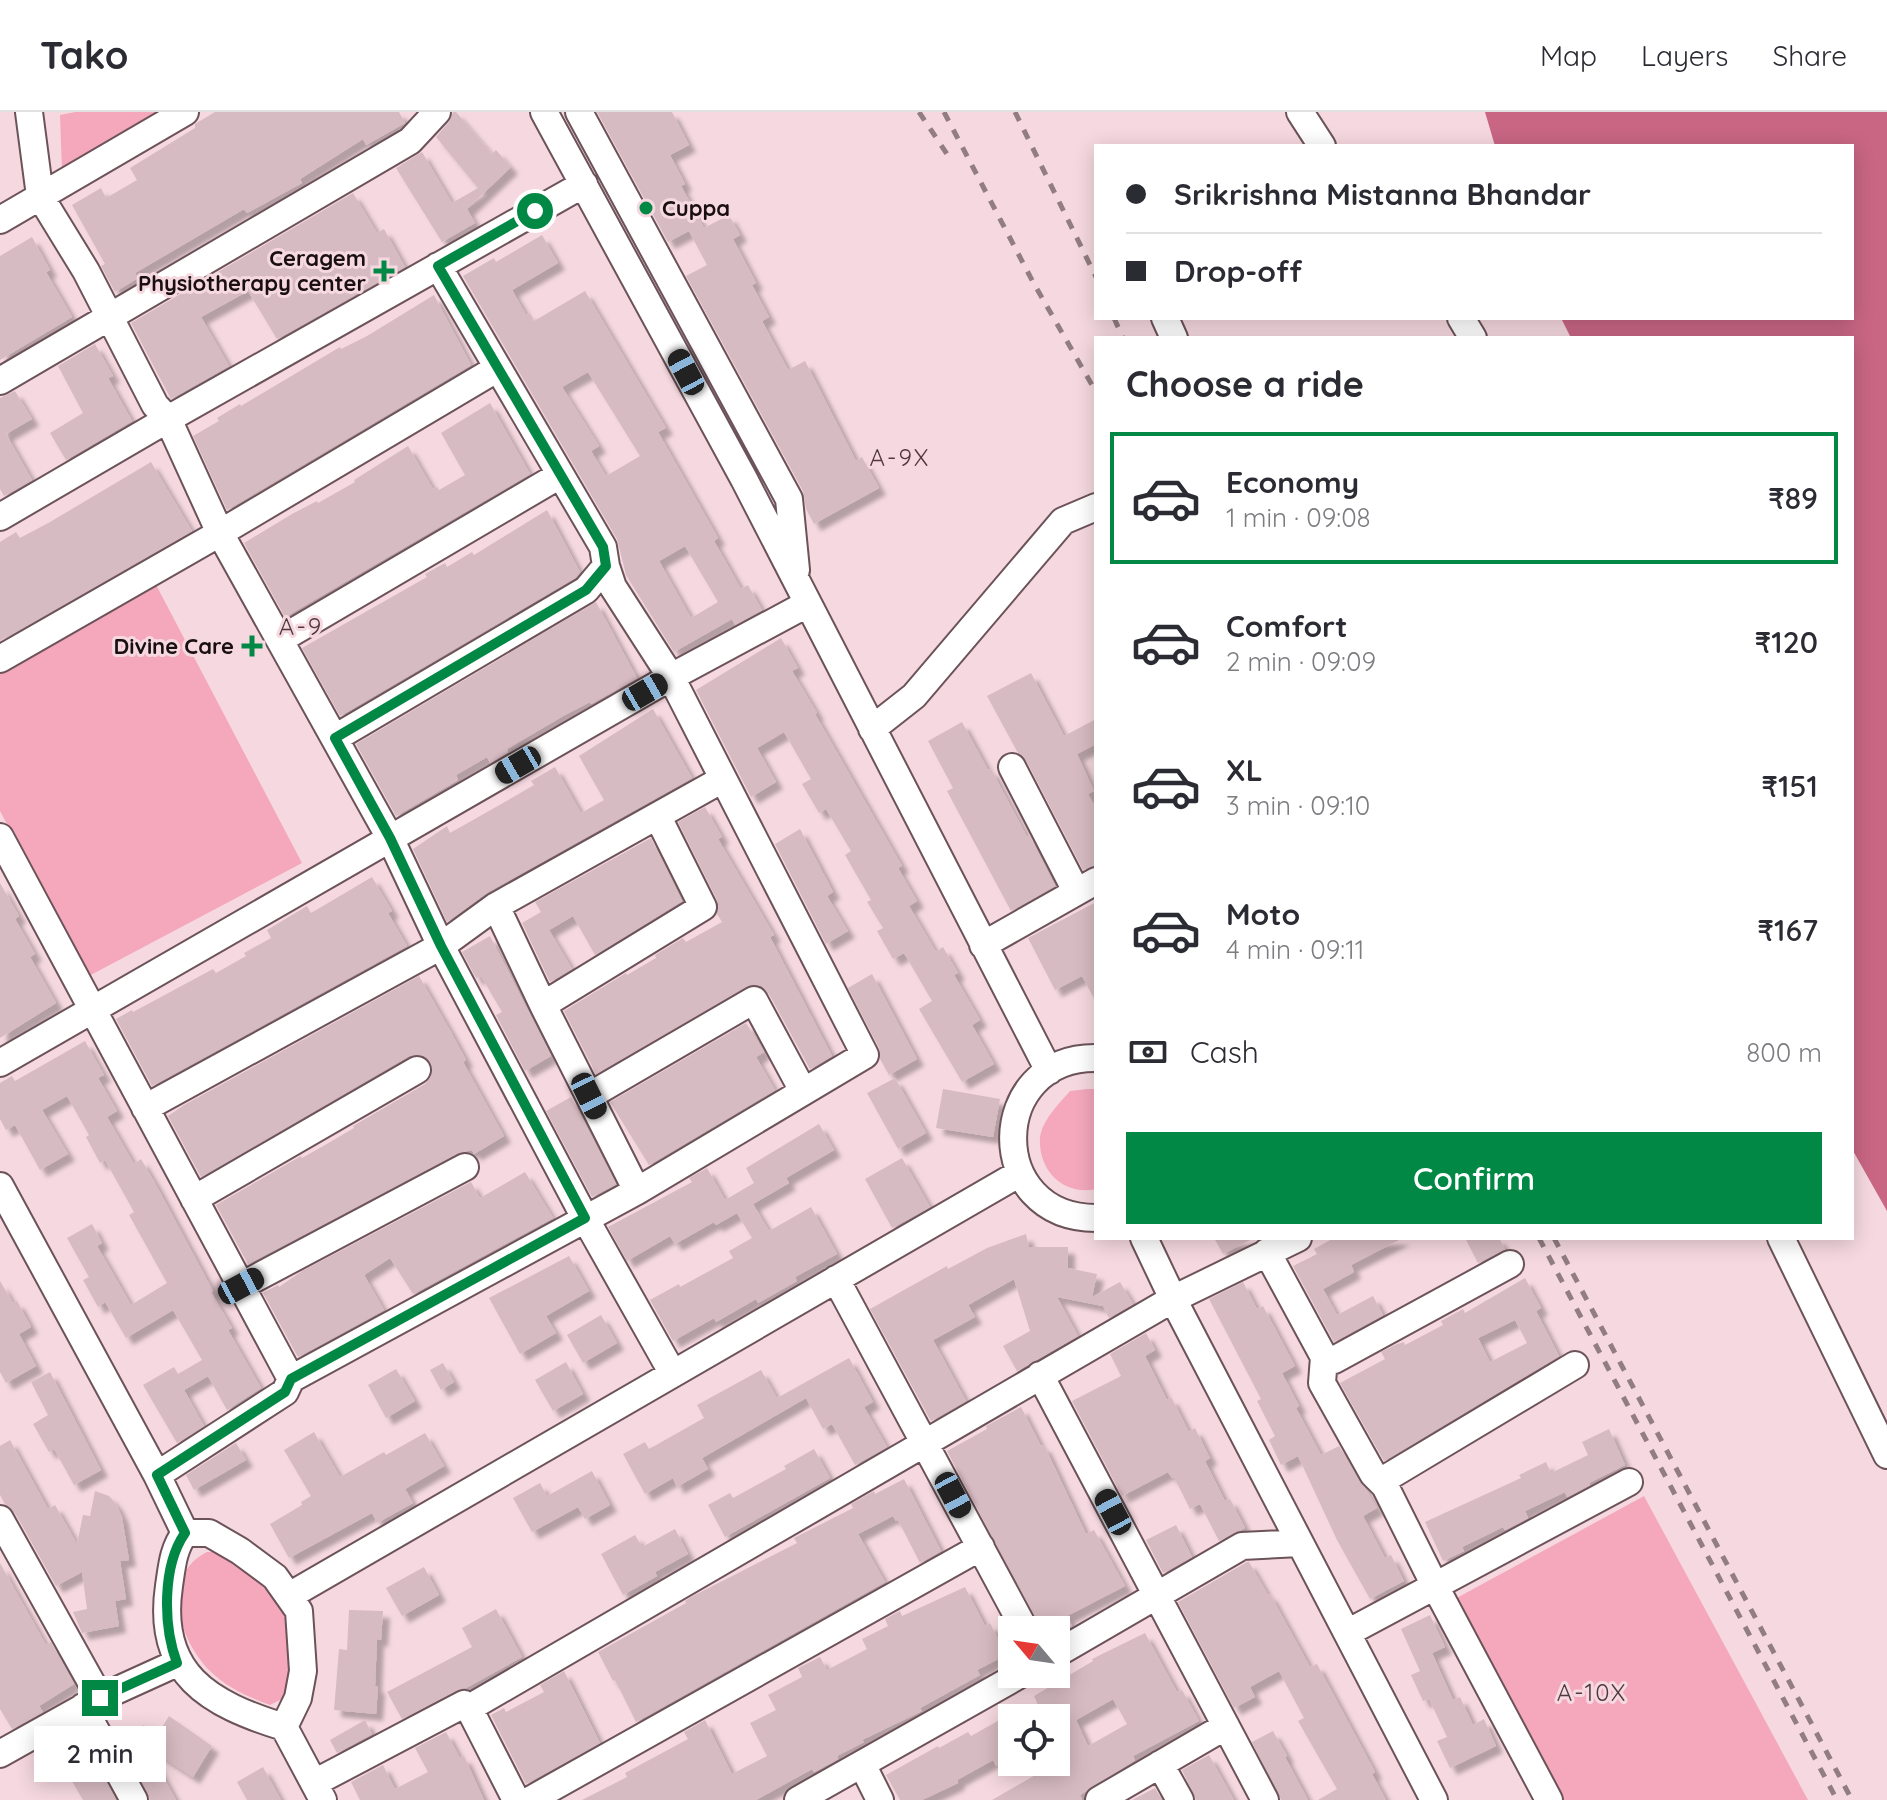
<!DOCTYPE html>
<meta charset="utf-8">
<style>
:root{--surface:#fff;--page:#f2f2f3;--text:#2b2b33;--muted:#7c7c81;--line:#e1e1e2;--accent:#018845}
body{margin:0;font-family:Quicksand,sans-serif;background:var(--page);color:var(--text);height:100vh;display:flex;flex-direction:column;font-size:30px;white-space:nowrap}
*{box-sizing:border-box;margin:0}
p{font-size:26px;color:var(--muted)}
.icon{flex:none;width:44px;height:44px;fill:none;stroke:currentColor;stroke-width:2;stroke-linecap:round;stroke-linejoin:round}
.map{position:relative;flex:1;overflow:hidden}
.details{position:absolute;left:1094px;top:224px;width:760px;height:904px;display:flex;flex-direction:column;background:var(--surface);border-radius:0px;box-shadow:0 4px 20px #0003}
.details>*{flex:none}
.top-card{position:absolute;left:1094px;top:32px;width:760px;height:176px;border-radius:0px;box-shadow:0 4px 20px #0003;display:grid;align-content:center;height:176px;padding:0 32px;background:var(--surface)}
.needle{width:52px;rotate:299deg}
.controls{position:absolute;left:998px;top:1504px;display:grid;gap:16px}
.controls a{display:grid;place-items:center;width:72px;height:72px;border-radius:0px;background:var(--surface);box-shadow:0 4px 20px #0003;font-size:40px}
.end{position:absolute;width:36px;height:36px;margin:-18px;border:10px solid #018845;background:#fff;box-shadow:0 0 0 4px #fff}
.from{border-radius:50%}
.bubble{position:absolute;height:56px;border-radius:0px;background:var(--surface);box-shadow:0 4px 20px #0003;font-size:26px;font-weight:600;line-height:56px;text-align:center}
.car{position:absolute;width:24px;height:48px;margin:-24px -12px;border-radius:10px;box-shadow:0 0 6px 2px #0007;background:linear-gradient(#222 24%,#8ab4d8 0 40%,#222 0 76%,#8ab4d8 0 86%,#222 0)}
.top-card b{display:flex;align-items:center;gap:28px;height:76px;font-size:30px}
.top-card b+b{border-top:2px solid var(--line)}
.top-card i{width:20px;height:20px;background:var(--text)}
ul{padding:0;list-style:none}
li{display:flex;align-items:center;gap:24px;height:132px;margin:0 16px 12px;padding:0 16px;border:4px solid transparent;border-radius:0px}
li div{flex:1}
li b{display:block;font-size:30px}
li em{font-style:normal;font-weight:600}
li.current{border-color:var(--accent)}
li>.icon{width:72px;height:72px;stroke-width:1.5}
h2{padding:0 32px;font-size:36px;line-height:96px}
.pay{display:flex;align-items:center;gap:20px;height:88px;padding:0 32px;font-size:30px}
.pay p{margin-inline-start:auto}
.action{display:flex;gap:16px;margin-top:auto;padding:16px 32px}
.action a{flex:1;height:92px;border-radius:0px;background:var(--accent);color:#fff;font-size:32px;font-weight:600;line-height:92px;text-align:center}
header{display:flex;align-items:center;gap:48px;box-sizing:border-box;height:112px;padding:0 40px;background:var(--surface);border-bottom:2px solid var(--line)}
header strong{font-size:38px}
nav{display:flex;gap:44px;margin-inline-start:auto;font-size:28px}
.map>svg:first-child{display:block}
.park{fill:#f5a8bc}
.water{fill:#c96684}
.building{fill:#d7bbc2;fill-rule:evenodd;filter:url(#shadow)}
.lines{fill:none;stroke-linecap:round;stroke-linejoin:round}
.minor-casing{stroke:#6c5359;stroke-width:30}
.minor{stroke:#fff;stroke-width:26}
.rail{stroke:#917d82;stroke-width:5;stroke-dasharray:10 10;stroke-linecap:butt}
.route{stroke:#018845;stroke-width:10}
.poi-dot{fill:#018845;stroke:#f6d9e0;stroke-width:3}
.labels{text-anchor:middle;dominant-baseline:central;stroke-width:6;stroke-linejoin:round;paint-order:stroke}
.poi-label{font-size:22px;font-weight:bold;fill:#190f12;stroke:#f6d9e0;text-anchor:end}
.neighbourhood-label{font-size:24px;letter-spacing:2px;fill:#50393f;stroke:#f6d9e0}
</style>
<header>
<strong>Tako</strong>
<nav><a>Map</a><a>Layers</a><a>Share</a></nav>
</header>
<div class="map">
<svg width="1887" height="1688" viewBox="0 0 1887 1688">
<defs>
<filter id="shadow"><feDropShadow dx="7" dy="7" stdDeviation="2" flood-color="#0004"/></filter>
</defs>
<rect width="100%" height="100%" fill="#f6d9e0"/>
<path class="park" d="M75 0H163L62 59 60 3Z
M153 467 302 751 87 865 0 699V551Z
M1087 977H1096V1077C1064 1084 1038 1059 1040 1026 1042 1008 1059 992 1070 979Z
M1644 1384 1808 1688H1560L1453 1488Z
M207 1440H227L253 1455 289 1506 296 1566 284 1586 270 1593C248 1585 226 1575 210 1559 179 1528 159 1464 207 1440Z"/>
<path class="water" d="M1485 0H1887V1099L1852 1037V226H1571L1561 206H1852V34H1495Z"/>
<path class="building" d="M215 0H399L405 11 366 33 363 27 300 67 302 71 247 101 244 97 135 161 138 166 115 180 101 154 105 152 72 93 101 76 106 86 137 68 130 56 195 16V12Z
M453 0H456L492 42 496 38 511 55 467 97 475 111 442 130 396 56 422 40 452 91 478 76 436 25 449 10Z
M597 0H672L689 33 670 43 685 72 681 74 704 116 729 103 740 123 733 127 756 171 752 173 769 205 762 209 788 258 805 249 856 349 862 345 879 376 814 412 806 397 803 379 686 164 707 153 689 119 668 130Z
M353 81 377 121 384 117 405 155 277 227 248 179 201 205 229 254 171 287 131 211Z
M542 123 558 151 512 178 526 203 530 201 534 209 585 179 666 316 658 320 718 426 714 429 741 477 748 473 762 498 735 513 732 507 674 540 626 463 617 427 463 164 494 146 496 150ZM588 260 640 344 606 364 591 339 599 334 562 275ZM685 434 718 490 691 506 659 449Z
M32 125 50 158 46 160 72 205 0 248V144Z
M434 183 471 253 227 398 193 324 219 309 217 306 240 292 241 294 340 235 341 237 367 224Z
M95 232 113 264 108 266 132 309 66 348 50 321 83 301 58 254Z
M15 279 32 307 6 322 32 368 4 384 0 377V286Z
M490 291 530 362 285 505 244 431 292 402 317 389 318 391 355 370 354 368 408 334 433 377 437 375 439 378 465 363 441 321Z
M151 350 192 419 0 529V430L16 420 20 426 50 410Z
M547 398 580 460 575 466 340 604 302 536 427 465 425 462 445 451 447 455 472 440 474 443Z
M596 490 637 566 591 592 590 590 563 604 507 637 508 640 490 651 487 645 456 663 458 668 396 704 356 632Z
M781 526 798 556 792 559 817 601 815 602 902 754 898 756 917 789 909 794 936 840 943 835 958 861 954 863 980 908 972 913 994 952 962 970 919 897 932 889 904 841 893 847 877 819 883 816 867 790 871 788 845 743 851 739 826 697 819 701 802 672 811 667 784 620 757 636 776 670 751 685 696 578Z
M1031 561 1064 624 1096 607V632L1077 642 1094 679 1088 682 1096 697V753L1083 758 1026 648 1018 641 987 584Z
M653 597 692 666 488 780 447 810 413 737 447 714 450 721 503 691 534 673 531 669 555 655 581 701 604 688 579 644Z
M962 610 988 658 991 657 1027 725 1029 723 1055 774 1011 799 947 679 953 676 928 629Z
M705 695 722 725 718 727 774 823 770 825 832 944 810 957 768 880 762 874 753 872 596 962 564 899 626 861 627 863 656 846 655 843 683 826 686 830 722 810 717 802V788L678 710Z
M800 717 833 780 827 784 848 819 826 832 775 732Z
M651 726 682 789 595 843 573 804 549 818 572 857 550 870 522 811 541 800 535 790Z
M372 765 392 799 388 801 407 834 152 974 116 907 132 898 133 900 213 857 216 861 246 844 244 841 271 826 267 818 307 794 311 801Z
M0 771 19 804 15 807 35 842 30 845 56 891 0 926Z
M1096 790V890L1082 864 1055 878 1028 826Z
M490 824 551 944 525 959 496 903 502 900 481 864 476 866 462 840Z
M872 862 917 947 889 963 880 947 879 936 848 876Z
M419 864 452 922 466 948 463 950 504 1024 474 1042 472 1038 458 1041 248 1152 216 1093 301 1044 302 1046 325 1033 354 1016 353 1014 425 972 431 965V951L424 944H409L201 1065 168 1004 184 993Z
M746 911 764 940 756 945 775 978 649 1053 610 990Z
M85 929 104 963 98 966 117 999 107 1005 134 1052 141 1047 155 1071 213 1179 211 1180 232 1216 228 1218 261 1276 227 1298 208 1264 184 1278 204 1314 177 1331 143 1273 174 1255 178 1262 202 1248 173 1198 126 1226 105 1190 98 1195 83 1168 89 1165 67 1126 92 1112 102 1131 97 1134 131 1193 167 1171 129 1103 134 1100 105 1048 100 1051 86 1025 89 1023 67 984 42 998 68 1042 40 1058 15 1013 6 1018 0 1007V971L12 964 15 969Z
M895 966 926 1021 898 1037 867 981Z
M943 977 1000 987 993 1025 936 1016Z
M571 985 616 1072 592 1085 546 999Z
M819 1012 834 1038 786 1066 789 1071 753 1092 769 1119 811 1095 837 1142 795 1165 797 1169 758 1191 756 1187 716 1210 714 1206 673 1229 650 1188 679 1172 680 1175 733 1146 729 1139 752 1126 737 1101 716 1113 714 1110 675 1132 670 1124 627 1149 608 1115 692 1070 689 1066 707 1056 725 1088 754 1071 746 1056Z
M902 1046 930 1095 892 1116 865 1067Z
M525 1060 553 1106 413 1182 390 1146 364 1163 384 1198 298 1245 263 1181 278 1173 279 1175 302 1159 471 1070 480 1086Z
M1026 1122 1029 1135H1068V1156L1097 1162 1092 1185 1120 1170 1133 1192 1109 1206 1103 1194 1057 1185 1078 1224 1017 1259 1003 1234 1030 1219 1014 1167 968 1193 975 1205 933 1228 966 1289 931 1309 870 1197 947 1154 948 1157 987 1136Z
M1214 1126H1254L1223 1142Z
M1334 1126H1403L1351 1153 1354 1160 1323 1177 1337 1203 1373 1184 1383 1203 1334 1230 1293 1154 1317 1142 1314 1137Z
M1465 1126H1499L1505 1137 1478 1151Z
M569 1144 589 1179 546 1204 556 1221 520 1242 489 1186Z
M1525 1166 1541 1196 1536 1199 1559 1244 1384 1349 1340 1271 1385 1247 1381 1240 1397 1232 1404 1230 1405 1233 1443 1213 1441 1209 1463 1197 1465 1201ZM1515 1208 1527 1231 1490 1250 1478 1226Z
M0 1169 13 1191 17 1189 31 1215 19 1222 36 1254 6 1271 0 1260Z
M1243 1170 1257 1197 1263 1194 1295 1254 1282 1261 1299 1294 1296 1296 1321 1343 1339 1334 1377 1396 1363 1404 1385 1446 1391 1443 1404 1469 1370 1487 1337 1428 1298 1344 1281 1353 1269 1328 1275 1324 1257 1289 1261 1287 1209 1187Z
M601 1203 617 1231 583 1251 567 1223Z
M1146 1221 1155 1238 1145 1244 1167 1288 1171 1285 1189 1320 1195 1316 1210 1346 1205 1349 1225 1389 1230 1387 1245 1416 1219 1429 1200 1392 1190 1397 1174 1365 1172 1366 1168 1360 1122 1384 1072 1289 1121 1264 1110 1242Z
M849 1246 873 1290 864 1295 887 1335 855 1353 832 1312 823 1317 806 1286 702 1346 708 1357 677 1375 673 1366 645 1382 623 1342 645 1330 649 1337 704 1306 697 1293 761 1258 777 1286Z
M566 1250 583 1282 553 1299 535 1268Z
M443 1251 454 1270 441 1278 430 1258Z
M396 1257 415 1289 386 1306 368 1273Z
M50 1260 101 1358 74 1373 54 1337 49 1340 33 1312 48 1303 31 1270Z
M1021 1295 1041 1334 1044 1333 1086 1422 1094 1418 1125 1474 1067 1504 1072 1514 1063 1518H1041L947 1339 987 1317 986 1314Z
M1609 1317 1625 1353 1589 1371 1590 1373 1567 1385 1565 1380 1525 1399 1528 1406 1505 1418 1503 1415 1462 1435 1464 1439 1443 1449 1425 1410 1521 1366 1519 1363 1546 1350 1551 1361 1588 1343 1582 1330Z
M314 1320 340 1365 384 1340 386 1343 425 1321 444 1354 405 1377 413 1391 377 1411 372 1401 289 1446 270 1412 302 1393 301 1390 311 1384 284 1338Z
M10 1328 48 1397 55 1393 77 1432 83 1403 90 1404 95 1379 109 1384 116 1392 122 1405 129 1448 120 1449 126 1487 115 1489 119 1514 82 1521 73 1500 87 1497 82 1460 56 1474 14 1399 5 1392 0 1383V1334Z
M236 1331 246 1348 194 1378 186 1363Z
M814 1337 830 1366 725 1425 708 1393 730 1381 733 1386 786 1357 784 1354Z
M592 1359 610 1393 585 1407 578 1395 532 1420 513 1386 540 1371 547 1384Z
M904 1367 941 1439 920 1451 898 1408 896 1409 893 1404 858 1422 885 1470 636 1610 615 1568 613 1569 598 1540 686 1491 685 1489 691 1485 797 1431 794 1426 853 1396 851 1392 874 1379 875 1382Z
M1176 1413 1192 1445 1163 1461 1146 1428Z
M675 1417 688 1442 655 1460 657 1464 623 1483 601 1442 635 1423 642 1435Z
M1247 1450H1249L1268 1483 1270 1482 1310 1555 1317 1552 1375 1660 1372 1662 1386 1688H1318L1337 1677 1298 1609 1304 1606 1279 1559 1250 1575 1255 1585 1234 1596 1178 1490Z
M0 1451 46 1533 51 1530 74 1572 39 1594 43 1600 12 1617 0 1597Z
M424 1455 439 1483 402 1504 386 1476Z
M965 1475 985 1514 990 1511 1006 1543 977 1558 980 1563 920 1596 922 1599 862 1628 864 1630 837 1644 838 1647 814 1660 812 1657 756 1688H582L627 1665 625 1661 688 1627 684 1620 705 1608 732 1662 767 1644 750 1611 776 1598 768 1583 802 1565 798 1556 820 1545 827 1558 867 1537 862 1527 888 1514 885 1507 900 1499 902 1504Z
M496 1497 522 1545 466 1576 457 1578 402 1607 387 1580 472 1535 462 1516Z
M349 1498 383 1499 381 1528 377 1527 375 1574 378 1575 376 1602 334 1598 339 1537 347 1538Z
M1430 1503 1445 1535 1432 1541 1453 1588 1460 1585 1473 1613 1484 1607 1496 1634 1450 1656 1437 1629 1447 1625 1429 1587 1423 1589 1411 1563 1420 1559 1401 1517Z
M1145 1521 1177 1580 1182 1578 1199 1609 1133 1644 1135 1648 1080 1683 1082 1688H992L1070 1643 1056 1618V1606H1015L1038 1593 1034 1584 1093 1549 1092 1547ZM1113 1587 1127 1612 1088 1634 1076 1608Z
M564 1559 600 1631 526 1672 491 1603 504 1596 506 1600 544 1580 540 1573Z
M169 1604 212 1634 193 1665 146 1634 176 1688H150L118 1626 144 1613 153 1630Z
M1003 1606 1006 1611 1012 1608V1645L996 1654 993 1648 957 1668 958 1671 922 1688H900L886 1663 938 1634 939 1636 968 1620 971 1624Z
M365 1608 372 1622 337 1641 330 1628Z
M1273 1619 1287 1644 1285 1645 1308 1688H1281L1252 1630Z
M446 1620 460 1646 464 1644 484 1688H360L351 1670 383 1653 395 1677 428 1660 415 1636Z
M1209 1643 1234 1688H1196L1182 1658Z
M95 1650 116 1688H83L69 1664Z
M263 1655 281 1688H247L237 1670Z
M1155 1676 1162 1688H1132Z"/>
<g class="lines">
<g class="minor-casing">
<path id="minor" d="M29 0 40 84 86 159 155 293 168 307 220 421 390 726 441 834 585 1106 673 1262
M544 0 744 367 1049 959
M579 0 789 387 796 458
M1300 0 1322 34
M0 108 185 0
M1165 206 1174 226
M1461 206 1473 226
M0 269 410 29 437 0
M0 405 168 307 584 72
M281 527 560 363
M0 547 220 421 498 256
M872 617 914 584 1063 409 1096 395
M335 626 586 478 606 454 603 435 438 154
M1012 655 1076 779
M0 725 291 1267 637 1079 865 943 671 565 613 475 606 454
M496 794 543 893 703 795 658 705
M983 833 1096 769
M543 893 589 984
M1096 946C987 945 984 1106 1096 1106
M0 951 671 565 807 492
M145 996 441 834 496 794 723 667
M0 1074 157 1363 185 1421
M637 1079 589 984 754 888 803 979
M194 1087 417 958
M1144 1126 1173 1187 1434 1688
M1781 1126 1887 1343
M1267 1140 1324 1245 1334 1248 1510 1152
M836 1167 1025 1518
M241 1174 465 1055
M1324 1245 1322 1271 1373 1362 1385 1374
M1040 1263 1265 1688
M157 1363 285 1280 291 1267
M0 1407 100 1586
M185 1421C173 1437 172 1454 169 1474 156 1562 209 1592 284 1615L323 1688
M185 1421H209L240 1439 275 1465 299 1499 303 1559 298 1586 284 1615
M289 1484 1020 1061
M1347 1521 1629 1370
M1056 1542 1242 1434 1300 1431
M83 1595 134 1688
M469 1596 516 1688
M0 1642 100 1586 177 1551
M862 1652 880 1688
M1160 1652 1180 1688
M314 1671 464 1592 469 1596 1173 1187 1298 1126
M530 1688 981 1435
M798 1688 1021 1562
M1099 1688 1226 1614
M1549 1688 1435 1474 1385 1374 1388 1365 1575 1253"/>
</g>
<use href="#minor" class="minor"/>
<path class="rail" d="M919 0 949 45
M944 0 1033 170 1096 280
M1015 0 1096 165
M1114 206 1123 226
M1539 1126 1837 1688
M1554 1126 1852 1688"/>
</g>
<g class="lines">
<path class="route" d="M100 1586 177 1551C163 1514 162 1454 185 1421L157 1363 285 1280 291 1267 585 1106 441 834 390 726 335 626 586 478 606 454 603 435 438 154 535 99"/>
</g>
<g class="poi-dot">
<circle cx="646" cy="96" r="8"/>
<path d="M380 147h8v8h8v8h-8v8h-8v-8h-8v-8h8z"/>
<path d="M248 522h8v8h8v8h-8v8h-8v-8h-8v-8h8z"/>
</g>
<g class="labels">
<g class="poi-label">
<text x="662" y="96" text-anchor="start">Cuppa</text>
<text x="366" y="146">Ceragem<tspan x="366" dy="25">Physiotherapy center</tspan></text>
<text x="234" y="534">Divine Care</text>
</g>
<g class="neighbourhood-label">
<text x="900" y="345">A-9X</text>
<text x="301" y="514">A-9</text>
<text x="1592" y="1580">A-10X</text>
</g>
</g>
</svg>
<div class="controls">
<a><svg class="needle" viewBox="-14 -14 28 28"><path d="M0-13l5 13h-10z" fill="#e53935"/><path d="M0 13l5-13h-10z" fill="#7c7c81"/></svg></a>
<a><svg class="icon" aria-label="locate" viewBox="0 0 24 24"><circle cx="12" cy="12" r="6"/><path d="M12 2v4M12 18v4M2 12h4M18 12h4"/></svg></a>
</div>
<i class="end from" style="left:535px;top:99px"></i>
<i class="end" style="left:100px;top:1586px"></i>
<div class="bubble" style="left:34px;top:1614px;width:132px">2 min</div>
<i class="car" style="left:686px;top:260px;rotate:332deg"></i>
<i class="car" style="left:645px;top:580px;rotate:60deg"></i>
<i class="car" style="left:518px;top:653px;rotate:240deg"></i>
<i class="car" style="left:589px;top:984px;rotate:154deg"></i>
<i class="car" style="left:241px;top:1174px;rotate:62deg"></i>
<i class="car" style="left:953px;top:1383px;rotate:152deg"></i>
<i class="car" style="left:1113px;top:1400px;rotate:332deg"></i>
<div class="top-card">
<b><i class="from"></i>Srikrishna Mistanna Bhandar</b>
<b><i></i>Drop-off</b>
</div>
<section class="details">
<h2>Choose a ride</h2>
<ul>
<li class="current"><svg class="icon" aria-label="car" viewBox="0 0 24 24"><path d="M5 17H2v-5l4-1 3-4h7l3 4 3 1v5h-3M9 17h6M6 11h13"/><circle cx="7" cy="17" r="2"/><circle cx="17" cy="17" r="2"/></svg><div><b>Economy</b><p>1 min · 09:08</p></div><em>₹89</em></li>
<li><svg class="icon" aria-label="car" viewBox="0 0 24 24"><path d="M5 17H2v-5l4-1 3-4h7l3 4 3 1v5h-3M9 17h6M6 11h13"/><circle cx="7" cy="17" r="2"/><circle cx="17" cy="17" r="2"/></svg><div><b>Comfort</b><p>2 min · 09:09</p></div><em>₹120</em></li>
<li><svg class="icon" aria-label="car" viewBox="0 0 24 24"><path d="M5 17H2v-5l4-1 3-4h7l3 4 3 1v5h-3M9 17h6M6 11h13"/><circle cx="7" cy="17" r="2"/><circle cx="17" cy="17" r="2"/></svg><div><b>XL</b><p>3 min · 09:10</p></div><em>₹151</em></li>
<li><svg class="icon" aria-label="car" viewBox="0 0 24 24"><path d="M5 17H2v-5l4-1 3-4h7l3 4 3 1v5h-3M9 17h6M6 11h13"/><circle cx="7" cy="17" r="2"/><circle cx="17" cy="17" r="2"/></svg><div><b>Moto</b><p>4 min · 09:11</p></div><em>₹167</em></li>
</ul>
<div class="pay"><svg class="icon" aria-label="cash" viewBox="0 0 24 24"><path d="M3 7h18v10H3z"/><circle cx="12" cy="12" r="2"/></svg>Cash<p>800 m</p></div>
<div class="action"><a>Confirm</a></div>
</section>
</div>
